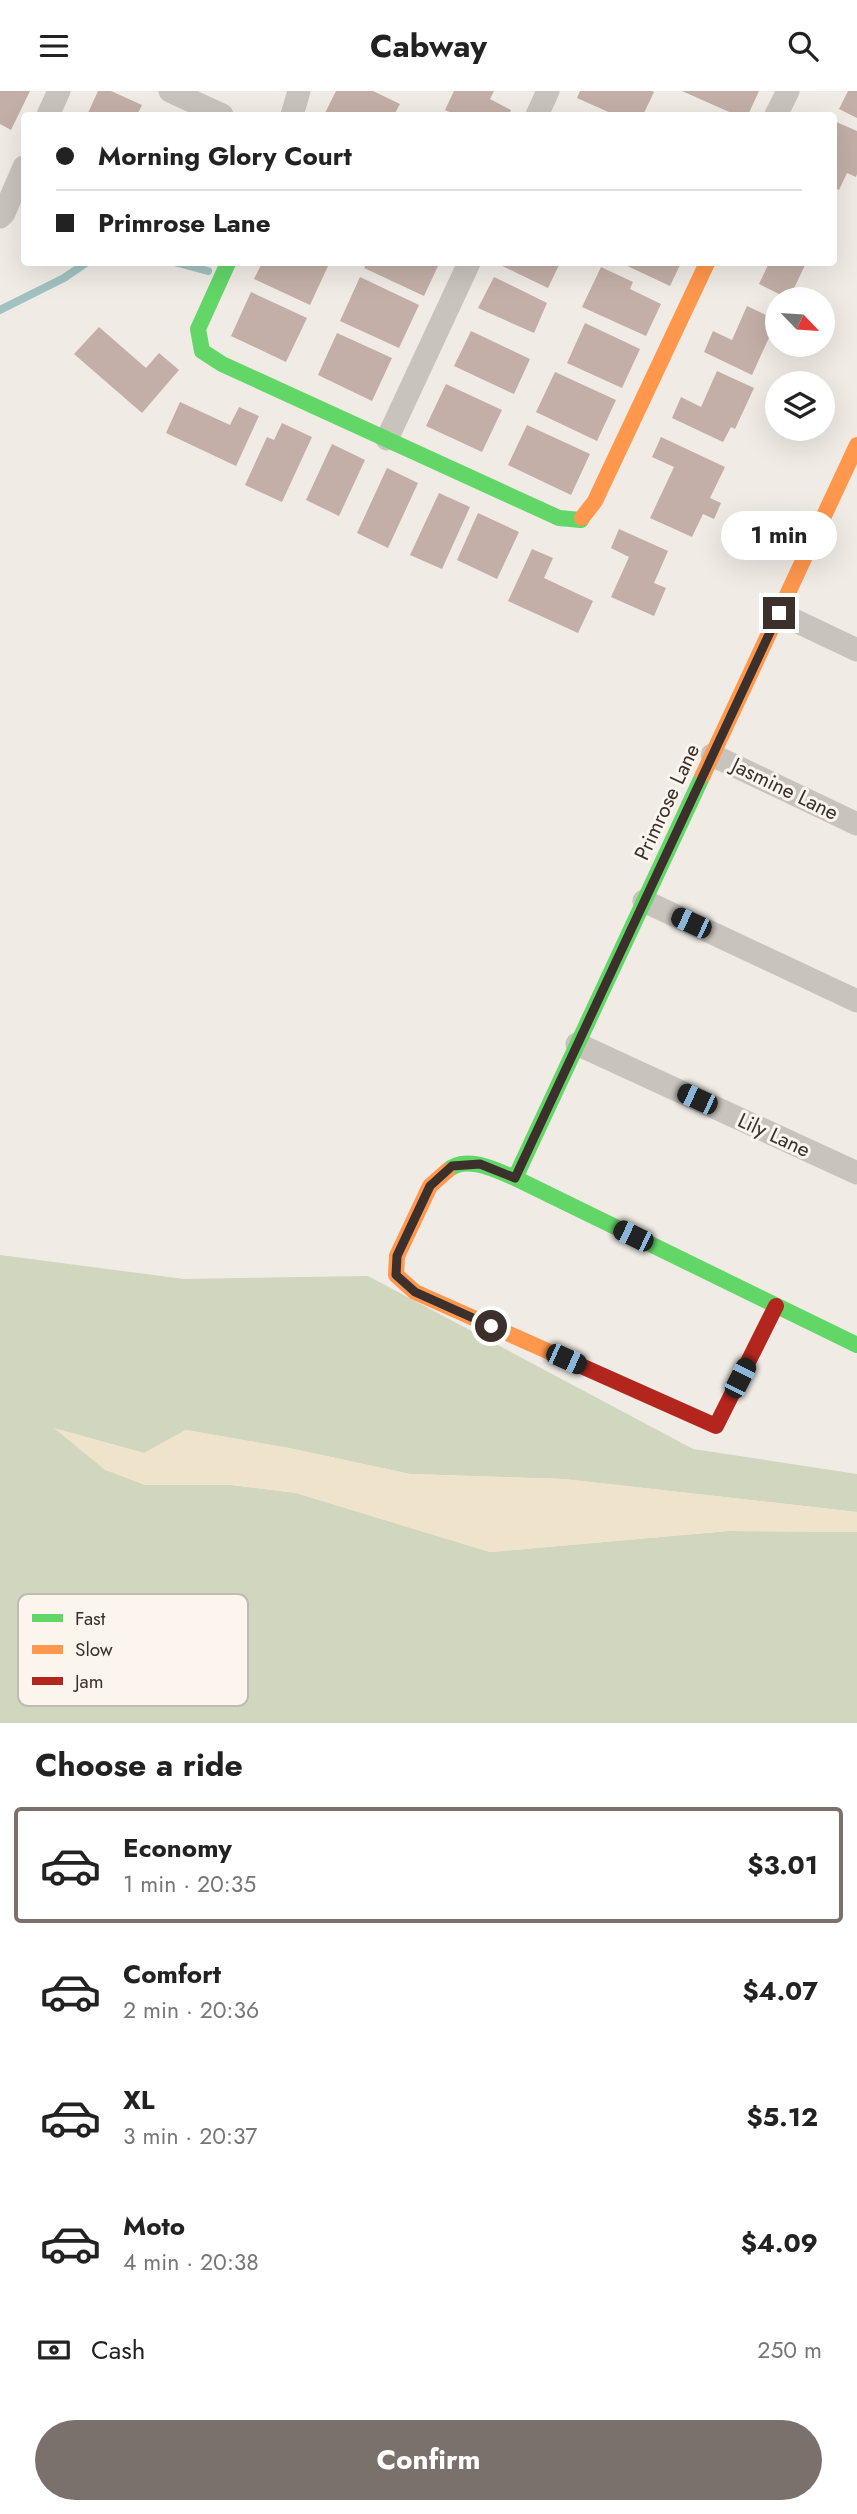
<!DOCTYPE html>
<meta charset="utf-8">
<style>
:root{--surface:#fff;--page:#f6f6f6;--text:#222;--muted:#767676;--line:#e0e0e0;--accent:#7a716c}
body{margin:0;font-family:Jost,sans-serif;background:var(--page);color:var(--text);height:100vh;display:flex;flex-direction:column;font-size:26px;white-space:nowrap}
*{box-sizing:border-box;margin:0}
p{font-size:23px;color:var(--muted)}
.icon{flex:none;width:38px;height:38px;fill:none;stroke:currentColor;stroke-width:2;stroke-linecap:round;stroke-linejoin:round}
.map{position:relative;height:1632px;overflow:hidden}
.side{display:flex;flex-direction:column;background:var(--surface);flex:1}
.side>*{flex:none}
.top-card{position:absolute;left:21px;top:21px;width:816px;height:154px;border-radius:7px;box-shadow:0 7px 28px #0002;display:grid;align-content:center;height:154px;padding:0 35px;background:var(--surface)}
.needle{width:46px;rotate:115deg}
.controls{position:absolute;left:765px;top:196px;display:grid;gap:14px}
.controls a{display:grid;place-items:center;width:70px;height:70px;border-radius:50%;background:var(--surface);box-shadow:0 7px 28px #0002;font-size:35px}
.end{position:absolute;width:32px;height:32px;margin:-16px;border:9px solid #3b302b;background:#fff;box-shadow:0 0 0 4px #fff}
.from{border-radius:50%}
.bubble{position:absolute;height:49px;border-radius:24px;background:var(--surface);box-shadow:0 7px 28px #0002;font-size:23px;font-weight:700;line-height:49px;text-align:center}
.car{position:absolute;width:21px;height:42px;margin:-21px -10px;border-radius:9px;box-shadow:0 0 5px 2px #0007;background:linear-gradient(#222 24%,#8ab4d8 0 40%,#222 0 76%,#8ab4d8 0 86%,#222 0)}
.top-card b{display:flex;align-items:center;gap:24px;height:66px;font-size:26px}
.top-card b+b{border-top:2px solid var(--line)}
.top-card i{width:18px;height:18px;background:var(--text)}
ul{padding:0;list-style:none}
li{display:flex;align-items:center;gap:21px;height:116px;margin:0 14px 10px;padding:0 21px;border:4px solid transparent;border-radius:7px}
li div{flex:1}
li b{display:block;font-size:26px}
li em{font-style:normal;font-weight:700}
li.selected{border-color:var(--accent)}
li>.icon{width:63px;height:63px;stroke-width:1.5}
h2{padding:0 35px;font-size:32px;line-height:84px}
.pay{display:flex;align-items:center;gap:18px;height:77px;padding:0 35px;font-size:26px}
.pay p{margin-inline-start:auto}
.cta{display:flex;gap:14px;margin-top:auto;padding:14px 35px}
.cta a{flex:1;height:80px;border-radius:42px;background:var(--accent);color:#fff;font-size:28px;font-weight:700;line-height:80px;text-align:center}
header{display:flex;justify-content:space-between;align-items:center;height:91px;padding:0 35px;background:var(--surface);font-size:32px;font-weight:700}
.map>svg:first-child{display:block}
.green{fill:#d1d6bf}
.sand{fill:#efe3cc}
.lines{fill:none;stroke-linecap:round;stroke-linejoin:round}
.stream{stroke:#a1c2c1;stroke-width:8}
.building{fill:#c3afa7}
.street{stroke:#c9c3be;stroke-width:23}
.fast{stroke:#63d668;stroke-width:16}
.slow{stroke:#ff974d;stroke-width:16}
.jam{stroke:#b3261e;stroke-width:16}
.route{stroke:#3b302b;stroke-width:9}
.labels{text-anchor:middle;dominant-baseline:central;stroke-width:6;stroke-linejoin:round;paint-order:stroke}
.street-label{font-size:21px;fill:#3b302b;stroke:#fbf5ee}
.key{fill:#fbf5ee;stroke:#c1bab4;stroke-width:2}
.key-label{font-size:19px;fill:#3b302b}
</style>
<header><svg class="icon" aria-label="menu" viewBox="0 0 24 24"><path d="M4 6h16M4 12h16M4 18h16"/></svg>Cabway<svg class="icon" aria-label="search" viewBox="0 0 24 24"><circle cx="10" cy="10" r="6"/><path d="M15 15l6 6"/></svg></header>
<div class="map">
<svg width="857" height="1632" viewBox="0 0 857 1632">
<rect width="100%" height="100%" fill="#f0ebe5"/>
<path class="green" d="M0 1164 184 1188 368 1185 693 1358 857 1383V1421L564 1388 410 1383 289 1357 186 1339 144 1362 56 1338 231 1394 296 1402 490 1461 728 1440 857 1441V1632H0Z"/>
<path class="sand" d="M54 1337 144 1362 186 1339 289 1357 410 1383 564 1388 857 1421V1441L728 1440 490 1461 296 1402 231 1394H145L105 1379Z"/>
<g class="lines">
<path class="stream" d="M178 172 208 180
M0 219 64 187 86 172"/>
</g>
<path class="building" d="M0 0H30L11 39 0 33Z
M98 0H111L142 14 137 24H87Z
M336 0H373L400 13 394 24H324Z
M454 0H494L490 8 511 19 509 24H456L445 19Z
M580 0H652L654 1 643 24H615L577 7Z
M682 0H759L748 24H736Z
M848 0H857V27L839 18Z
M834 30 857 40V83L856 86 847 82 839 99 833 96Z
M262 172H326L329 173 310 214 254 188Z
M367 172H430L438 175 424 205 364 177Z
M501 172H560L548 197 500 174Z
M621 172H681L670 195Z
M769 172H806L789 208 759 193Z
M601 176 633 191 630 198 661 213 646 245 582 216Z
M360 186 419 214 399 257 340 230Z
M494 186 547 212 534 242 478 217Z
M251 201 307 227 286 271 231 245Z
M747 215 777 229 752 284 704 261 713 240 732 249Z
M585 232 640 258 622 297 567 272Z
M99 236 146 277 159 262 179 279 142 322 74 263Z
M471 240 530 268 514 303 454 275Z
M337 242 392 267 372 310 318 284Z
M717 280 754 297 735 338 731 336 723 351 672 327 681 306 701 316Z
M555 281 616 309 597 350 536 321Z
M446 293 502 319 482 361 426 335Z
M180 311 230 334 239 316 259 325 236 375 166 342Z
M282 332 312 346 282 411 245 394 267 346 274 349Z
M527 334 590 363 571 404 508 374Z
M661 346 725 376 710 407 721 412 714 428 703 423 692 446 650 427 674 376 652 366Z
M332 353 365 369 339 425 306 409Z
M387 377 418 392 388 457 357 442Z
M439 402 470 416 442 478 410 464Z
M478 422 519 441 497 488 457 469Z
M619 438 668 460 654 492 666 497 654 525 611 506 629 466 611 457Z
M532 458 553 467 544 487 593 510 578 542 508 510Z"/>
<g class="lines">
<path class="street" d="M170 0 222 24
M48 24 59 0
M292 24 299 0
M537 24 548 0
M776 24 788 0
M0 126 4 122 24 76
M387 348 469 172
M779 522 857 559
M712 664 857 733
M644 810 857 910
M577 953 857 1082"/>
<path class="fast" d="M228 172 198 238 202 260 222 273 559 427 581 429 582 427
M447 1080C465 1063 496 1079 515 1087L857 1254
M515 1087 703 684"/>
<path class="slow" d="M582 427 595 410 707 172
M703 684 857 354
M447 1080 430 1095 397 1165 396 1184 415 1201 561 1266"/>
<path class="jam" d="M561 1266 716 1335 776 1215"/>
</g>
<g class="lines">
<path class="route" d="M491 1235 415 1201 396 1184 397 1165 430 1095 452 1075 480 1073 515 1087 779 522"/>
</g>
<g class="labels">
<g class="street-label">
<text transform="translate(785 698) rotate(26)">Jasmine Lane</text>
<text transform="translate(667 711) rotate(-65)">Primrose Lane</text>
<text transform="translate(774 1044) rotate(25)">Lily Lane</text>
</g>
</g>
<rect x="18" y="1503" width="230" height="112" rx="10" class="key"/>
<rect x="32" y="1523" width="31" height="8" fill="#63d668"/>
<rect x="32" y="1554" width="31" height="9" fill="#ff974d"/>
<rect x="32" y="1586" width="31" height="8" fill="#b3261e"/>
<g class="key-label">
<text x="75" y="1534">Fast</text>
<text x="75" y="1565">Slow</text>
<text x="75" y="1597">Jam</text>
</g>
</svg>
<div class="controls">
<a><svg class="needle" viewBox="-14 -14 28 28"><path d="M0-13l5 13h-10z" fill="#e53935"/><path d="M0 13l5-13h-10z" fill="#767676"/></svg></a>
<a><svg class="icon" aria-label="layers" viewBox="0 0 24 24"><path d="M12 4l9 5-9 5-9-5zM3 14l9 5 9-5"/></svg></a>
</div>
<i class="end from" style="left:491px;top:1235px"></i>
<i class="end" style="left:779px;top:522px"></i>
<div class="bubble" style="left:721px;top:420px;width:116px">1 min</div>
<i class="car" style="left:691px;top:832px;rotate:295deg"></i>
<i class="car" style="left:697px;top:1008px;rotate:295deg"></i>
<i class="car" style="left:633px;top:1145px;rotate:296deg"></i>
<i class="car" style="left:566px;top:1268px;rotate:114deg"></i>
<i class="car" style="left:740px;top:1287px;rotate:27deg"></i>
<div class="top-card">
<b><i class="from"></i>Morning Glory Court</b>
<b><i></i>Primrose Lane</b>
</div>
</div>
<section class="side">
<h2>Choose a ride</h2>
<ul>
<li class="selected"><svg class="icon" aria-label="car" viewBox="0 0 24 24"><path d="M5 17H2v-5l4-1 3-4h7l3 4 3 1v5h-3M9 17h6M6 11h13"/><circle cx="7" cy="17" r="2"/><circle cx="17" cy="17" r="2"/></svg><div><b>Economy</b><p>1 min · 20:35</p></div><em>$3.01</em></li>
<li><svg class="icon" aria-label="car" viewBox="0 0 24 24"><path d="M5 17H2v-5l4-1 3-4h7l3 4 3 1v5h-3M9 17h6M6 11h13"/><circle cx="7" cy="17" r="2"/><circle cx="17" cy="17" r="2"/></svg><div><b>Comfort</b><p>2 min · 20:36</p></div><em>$4.07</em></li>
<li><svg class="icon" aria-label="car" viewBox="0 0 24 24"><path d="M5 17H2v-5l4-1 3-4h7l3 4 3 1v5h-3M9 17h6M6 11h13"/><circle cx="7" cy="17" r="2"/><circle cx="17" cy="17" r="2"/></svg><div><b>XL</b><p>3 min · 20:37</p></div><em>$5.12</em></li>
<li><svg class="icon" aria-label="car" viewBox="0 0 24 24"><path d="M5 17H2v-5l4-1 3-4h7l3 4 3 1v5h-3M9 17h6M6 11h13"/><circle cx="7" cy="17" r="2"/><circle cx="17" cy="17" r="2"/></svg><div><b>Moto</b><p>4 min · 20:38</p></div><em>$4.09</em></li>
</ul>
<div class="pay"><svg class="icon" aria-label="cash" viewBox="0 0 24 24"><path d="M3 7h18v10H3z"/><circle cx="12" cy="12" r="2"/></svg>Cash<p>250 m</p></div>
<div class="cta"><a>Confirm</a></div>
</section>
